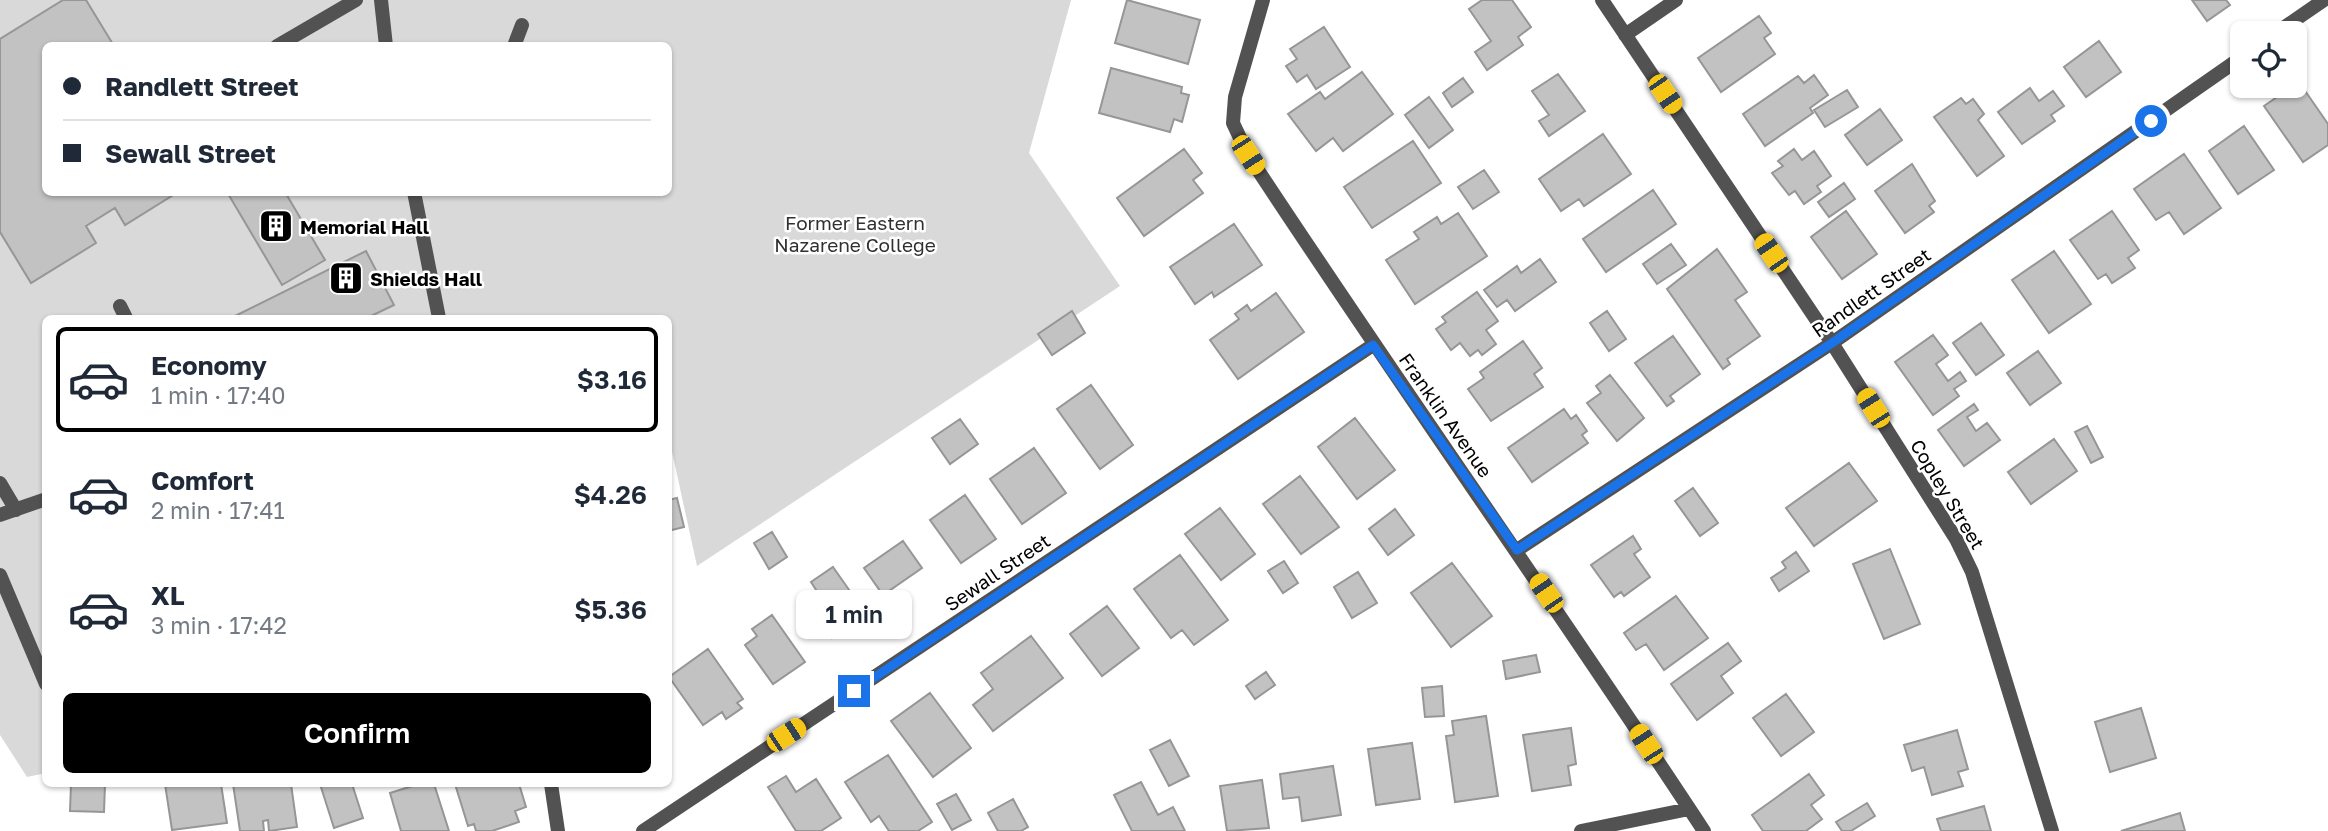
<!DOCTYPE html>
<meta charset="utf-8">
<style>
:root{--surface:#fff;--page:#f6f6f7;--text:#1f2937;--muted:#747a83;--line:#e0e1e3;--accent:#000}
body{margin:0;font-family:"Golos Text",sans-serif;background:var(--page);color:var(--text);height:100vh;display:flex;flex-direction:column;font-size:26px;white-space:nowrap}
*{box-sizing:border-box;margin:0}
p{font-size:23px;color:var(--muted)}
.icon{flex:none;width:38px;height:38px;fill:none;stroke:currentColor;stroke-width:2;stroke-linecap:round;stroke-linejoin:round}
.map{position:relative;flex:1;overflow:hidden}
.details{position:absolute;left:42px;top:315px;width:630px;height:472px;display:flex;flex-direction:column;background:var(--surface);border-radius:10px;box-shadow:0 2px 5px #0004}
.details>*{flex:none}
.hud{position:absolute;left:42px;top:42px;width:630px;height:154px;border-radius:10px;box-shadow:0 2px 5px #0004;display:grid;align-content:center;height:154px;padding:0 21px;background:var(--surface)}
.fabs{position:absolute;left:2230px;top:21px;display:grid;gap:14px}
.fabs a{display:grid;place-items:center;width:77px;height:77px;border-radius:10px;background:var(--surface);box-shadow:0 2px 5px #0004;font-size:35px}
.end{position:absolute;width:32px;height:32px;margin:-16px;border:9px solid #1a73e8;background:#fff;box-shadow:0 0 0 4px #fff}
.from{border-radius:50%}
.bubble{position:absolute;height:49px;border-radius:10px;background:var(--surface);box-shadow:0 2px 5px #0004;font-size:23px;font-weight:600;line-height:49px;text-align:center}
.car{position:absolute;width:21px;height:42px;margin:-21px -10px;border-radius:9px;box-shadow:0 0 5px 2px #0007;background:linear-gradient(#f5c518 24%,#345 0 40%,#f5c518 0 76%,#345 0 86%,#f5c518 0)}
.hud b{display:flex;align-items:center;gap:24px;height:66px;font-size:26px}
.hud b+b{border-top:2px solid var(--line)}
.hud i{width:18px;height:18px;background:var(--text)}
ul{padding:12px 0 0;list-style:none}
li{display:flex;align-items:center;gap:21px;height:105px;margin:0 14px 10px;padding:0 7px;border:4px solid transparent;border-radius:10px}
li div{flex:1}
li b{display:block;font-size:26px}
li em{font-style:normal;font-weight:600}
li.active{border-color:var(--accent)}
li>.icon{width:63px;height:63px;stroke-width:1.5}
.button{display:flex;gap:14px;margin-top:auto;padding:14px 21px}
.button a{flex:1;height:80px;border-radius:10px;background:var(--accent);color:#fff;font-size:28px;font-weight:600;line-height:80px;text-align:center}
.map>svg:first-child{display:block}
.green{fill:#d9d9d9;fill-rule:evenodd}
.building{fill:#c2c2c2;stroke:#969696;stroke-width:2}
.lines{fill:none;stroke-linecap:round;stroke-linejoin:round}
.service{stroke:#525252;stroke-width:14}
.minor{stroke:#525252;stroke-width:14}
.route{stroke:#1a73e8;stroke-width:9}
.labels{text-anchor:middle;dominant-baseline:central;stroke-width:5;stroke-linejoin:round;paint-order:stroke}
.park-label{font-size:19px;fill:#303030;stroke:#fff}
.poi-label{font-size:19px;font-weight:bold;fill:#000;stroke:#fff;text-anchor:start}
.street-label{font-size:19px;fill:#000;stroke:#fff}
</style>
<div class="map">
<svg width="2328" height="831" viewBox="0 0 2328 831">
<rect width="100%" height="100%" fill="#fff"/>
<path class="green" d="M0 0H1071L1029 153 1120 286 697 566 669 438 668 318H46V773L27 777 0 735ZM46 46H668V192H46Z"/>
<path class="building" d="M63 0H86L114 46H46V192H178L125 225 115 208 86 226 96 243 31 283 0 232V39Z
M1127 0 1200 20 1188 64 1115 43Z
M1482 0H1512L1531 27 1518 37 1523 45 1487 70 1475 52 1491 41 1469 9Z
M2192 0H2226L2230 5 2207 21Z
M1759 16 1771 33 1764 38 1775 54 1721 92 1698 58Z
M1324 27 1350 67 1316 89 1307 75 1297 82 1286 66 1297 59 1290 49Z
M2099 41 2121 72 2086 97 2064 67Z
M1111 68 1182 87 1181 93 1189 95 1182 122 1174 119 1170 132 1099 113Z
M1362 72 1393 114 1343 151 1333 138 1316 151 1288 114 1320 92 1325 99Z
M1558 74 1585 111 1549 136 1539 121 1549 115 1532 91Z
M1814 75 1828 95 1810 108 1813 113 1765 146 1743 114 1798 76 1804 83Z
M1463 78 1473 92 1452 107 1443 93Z
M2299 82 2328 124V145L2303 162 2264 106Z
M2030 88 2039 101 2053 91 2064 106 2051 115 2055 121 2022 144 1998 112Z
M1847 90 1858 107 1825 127 1814 110Z
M1429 97 1453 130 1429 148 1405 115Z
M1961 98 1966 104 1973 99 1984 114 1978 120 2004 156 1977 176 1934 117Z
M1880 109 1902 140 1867 165 1845 135Z
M2244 126 2274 170 2238 194 2209 151Z
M1603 134 1631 174 1584 206 1579 199 1561 211 1539 179Z
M1413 141 1441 183 1372 228 1344 187Z
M1184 149 1202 173 1193 180 1203 193 1144 236 1117 198Z
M1794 149 1802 160 1814 151 1831 176 1817 186 1821 192 1804 204 1795 191 1789 195 1772 173 1783 166 1778 161Z
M2184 154 2221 208 2184 234 2169 212 2156 220 2134 189Z
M1912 164 1935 201 1929 206 1934 212 1905 233 1875 191Z
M1484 170 1499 192 1473 209 1458 187Z
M1844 183 1855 199 1829 217 1818 202Z
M1653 190 1676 224 1606 272 1583 239Z
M227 192H285L325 260 282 285Z
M1846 211 1877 254 1842 279 1811 237Z
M2112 211 2139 250 2128 258 2135 268 2112 283 2106 274 2098 279 2070 240Z
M1458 213 1487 256 1415 304 1386 260 1419 239 1414 232 1437 217 1441 224Z
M1234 224 1262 265 1214 297 1212 292 1195 304 1170 267Z
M1671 244 1686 265 1657 284 1643 264Z
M1717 249 1747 292 1735 300 1760 336 1727 359 1730 364 1723 369 1667 289Z
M366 251 394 305 367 318H231Z
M2054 251 2091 304 2049 333 2012 280Z
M1540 259 1556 282 1515 311 1507 300 1497 307 1484 290 1517 266 1521 273Z
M1477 292 1498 321 1486 330 1496 344 1482 355 1478 350 1470 356 1460 343 1451 350 1436 329 1446 322 1442 317Z
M1276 293 1304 332 1238 379 1210 340 1239 319 1235 314 1247 305 1251 311Z
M1072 311 1085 333 1052 355 1038 334Z
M1607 311 1626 339 1609 351 1590 323Z
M1981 323 2004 355 1976 375 1953 343Z
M1933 335 1948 355 1936 364 1948 381 1960 372 1966 381 1954 389 1959 396 1933 415 1895 362Z
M1673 336 1700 374 1670 396 1674 401 1667 406 1635 363Z
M1523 341 1542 368 1534 374 1543 387 1491 421 1468 389 1484 378 1480 372Z
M2038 351 2061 383 2030 405 2007 373Z
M1610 375 1644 418 1617 441 1587 403 1601 393 1596 386Z
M1091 385 1133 445 1100 469 1057 409Z
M1974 404 1978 410 1967 417 1976 431 1987 423 2000 440 1964 466 1938 430Z
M1564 409 1571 419 1576 415 1587 431 1582 435 1588 443 1532 482 1508 448Z
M1355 418 1395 470 1357 499 1318 447Z
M960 419 978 444 950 464 932 438Z
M2087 426 2103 457 2091 463 2075 432Z
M2054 439 2077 471 2031 504 2008 472Z
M1034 448 1066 493 1022 524 990 479Z
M1849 463 1877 501 1814 546 1786 508Z
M1300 476 1339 527 1301 554 1263 504Z
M1693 488 1718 523 1700 536 1675 501Z
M965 495 996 539 961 563 930 520Z
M677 498 684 527 668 531V500Z
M1220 508 1255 554 1221 580 1185 534Z
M1395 509 1414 535 1388 555 1369 529Z
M772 532 787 557 769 569 754 543Z
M1633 536 1641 549 1634 554 1650 577 1624 596 1621 592 1614 597 1591 565Z
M903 541 922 568 883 595 864 568Z
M1890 549 1920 624 1884 639 1853 564Z
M1796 552 1809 571 1779 591 1771 578 1786 568 1782 562Z
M1180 555 1228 620 1194 645 1182 630 1171 638 1134 589Z
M1284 561 1298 583 1283 593 1268 571Z
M1452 563 1492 616 1451 647 1411 593Z
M833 567 866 614 832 638 808 604 820 596 811 582Z
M1358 572 1377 603 1352 618 1334 587Z
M1676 596 1708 638 1664 670 1646 644 1636 650 1624 633Z
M1107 606 1139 648 1102 676 1070 634Z
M772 615 805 662 773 684 745 645 757 636 752 629Z
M1031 636 1063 678 993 731 973 705 993 689 981 673Z
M1728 643 1741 661 1721 676 1733 693 1697 720 1671 684Z
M708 649 743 699 737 703 742 708 726 719 722 712 703 725 669 677Z
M1536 655 1540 672 1506 679 1503 661Z
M1266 672 1275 685 1255 699 1246 686Z
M1442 686 1444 716 1425 717 1422 688Z
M930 693 971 748 933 777 891 721Z
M1786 694 1814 732 1781 756 1753 718Z
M2141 708 2156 758 2110 772 2095 722Z
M1486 716 1498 796 1455 802 1446 736 1454 735 1452 721Z
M1571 728 1576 764 1568 766 1571 785 1532 791 1523 735Z
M1957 730 1968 769 1958 772 1963 786 1932 795 1924 767 1912 771 1904 745Z
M1170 740 1189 776 1169 786 1150 750Z
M1412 743 1420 799 1376 805 1368 749Z
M888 755 932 822 918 831H889L879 816 871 822 845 782Z
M1333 766 1341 815 1302 821 1299 797 1283 799 1280 774Z
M1809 774 1824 795 1811 805 1822 819 1806 831H1763L1752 815Z
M786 776 796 792 816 779 841 818 821 831H796L768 787Z
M1262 780 1269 828 1227 831 1220 786Z
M1141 782 1158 815 1173 807 1185 831H1132L1114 795Z
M71 784H105L104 812 70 811Z
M165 784H221L227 823 172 830Z
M233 784H291L297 827 269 831 268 820 263 821 264 831H240Z
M320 784H352L363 818 334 828Z
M419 784H434L449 831H401L390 793Z
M455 784H519L526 807 515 811 519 822 492 831H476L474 824 468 826Z
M956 794 971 820 952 830 937 804Z
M1013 799 1028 827 1021 831H998L988 813Z
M1867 803 1875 816 1851 831H1842L1836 822Z
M1984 806 1991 831H1941L1937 819Z
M2180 813 2185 831H2121Z"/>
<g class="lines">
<path class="service" d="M277 46 356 0
M514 46 522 25
M120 306 126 318
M0 483 16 510
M0 515 46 499
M0 575 46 684"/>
<path class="minor" d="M381 0 386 46
M1263 0 1235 97 1233 123 1248 155C1397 382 1555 604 1704 831
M1602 0 1832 343 1956 539 1972 572 2052 831
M2276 33 2324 0
M1625 35 1676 0
M414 192 439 318
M1517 550 1832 343 2242 57
M551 784 558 831
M643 831 1373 345
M1581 831 1689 809"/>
</g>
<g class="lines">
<path class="route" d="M854 691 1373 345 1517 550 1832 343 2151 121"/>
</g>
<defs>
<g id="building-square" transform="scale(1.75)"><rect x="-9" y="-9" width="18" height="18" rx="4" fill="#000" stroke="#fff"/><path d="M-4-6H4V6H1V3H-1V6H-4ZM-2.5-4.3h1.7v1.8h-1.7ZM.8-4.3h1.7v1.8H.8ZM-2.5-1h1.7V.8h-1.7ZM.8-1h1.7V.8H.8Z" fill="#fff"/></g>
</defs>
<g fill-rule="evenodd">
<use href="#building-square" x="276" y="226"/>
<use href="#building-square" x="346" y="278"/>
</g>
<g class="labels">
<g class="park-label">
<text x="855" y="222">Former Eastern<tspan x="855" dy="22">Nazarene College</tspan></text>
</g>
<g class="poi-label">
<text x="300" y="226">Memorial Hall</text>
<text x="370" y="278">Shields Hall</text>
</g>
<g class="street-label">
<text transform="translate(1871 292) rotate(-35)">Randlett Street</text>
<text transform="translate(1446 415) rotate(55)">Franklin Avenue</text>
<text transform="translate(1948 494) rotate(59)">Copley Street</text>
<text transform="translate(997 572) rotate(-34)">Sewall Street</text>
</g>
</g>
</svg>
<div class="fabs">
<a><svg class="icon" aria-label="locate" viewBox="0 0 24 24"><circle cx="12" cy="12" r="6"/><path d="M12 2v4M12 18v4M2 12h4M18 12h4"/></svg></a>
</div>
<i class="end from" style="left:2151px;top:121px"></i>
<i class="end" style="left:854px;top:691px"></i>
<div class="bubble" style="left:796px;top:590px;width:116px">1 min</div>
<i class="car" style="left:1665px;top:94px;rotate:146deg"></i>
<i class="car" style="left:1248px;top:155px;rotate:147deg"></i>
<i class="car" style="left:1771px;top:253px;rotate:326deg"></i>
<i class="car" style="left:1873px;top:408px;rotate:328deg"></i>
<i class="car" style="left:1546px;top:593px;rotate:326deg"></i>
<i class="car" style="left:786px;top:735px;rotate:57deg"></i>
<i class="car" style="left:1646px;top:744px;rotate:327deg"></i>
<div class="hud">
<b><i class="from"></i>Randlett Street</b>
<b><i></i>Sewall Street</b>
</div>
<section class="details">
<ul>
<li class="active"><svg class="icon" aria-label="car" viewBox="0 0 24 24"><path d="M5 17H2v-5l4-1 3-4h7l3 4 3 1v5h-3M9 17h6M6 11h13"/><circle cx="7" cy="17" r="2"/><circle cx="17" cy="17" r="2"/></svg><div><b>Economy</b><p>1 min · 17:40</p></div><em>$3.16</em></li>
<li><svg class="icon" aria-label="car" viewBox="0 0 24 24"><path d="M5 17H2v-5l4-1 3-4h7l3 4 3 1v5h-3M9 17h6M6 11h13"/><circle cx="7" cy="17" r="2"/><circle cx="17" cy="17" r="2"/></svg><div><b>Comfort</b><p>2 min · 17:41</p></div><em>$4.26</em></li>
<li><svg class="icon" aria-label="car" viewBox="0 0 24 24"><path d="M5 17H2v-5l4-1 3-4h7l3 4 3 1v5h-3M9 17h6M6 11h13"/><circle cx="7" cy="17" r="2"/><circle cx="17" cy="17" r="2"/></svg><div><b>XL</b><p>3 min · 17:42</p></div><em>$5.36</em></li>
</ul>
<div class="button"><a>Confirm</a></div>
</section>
</div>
